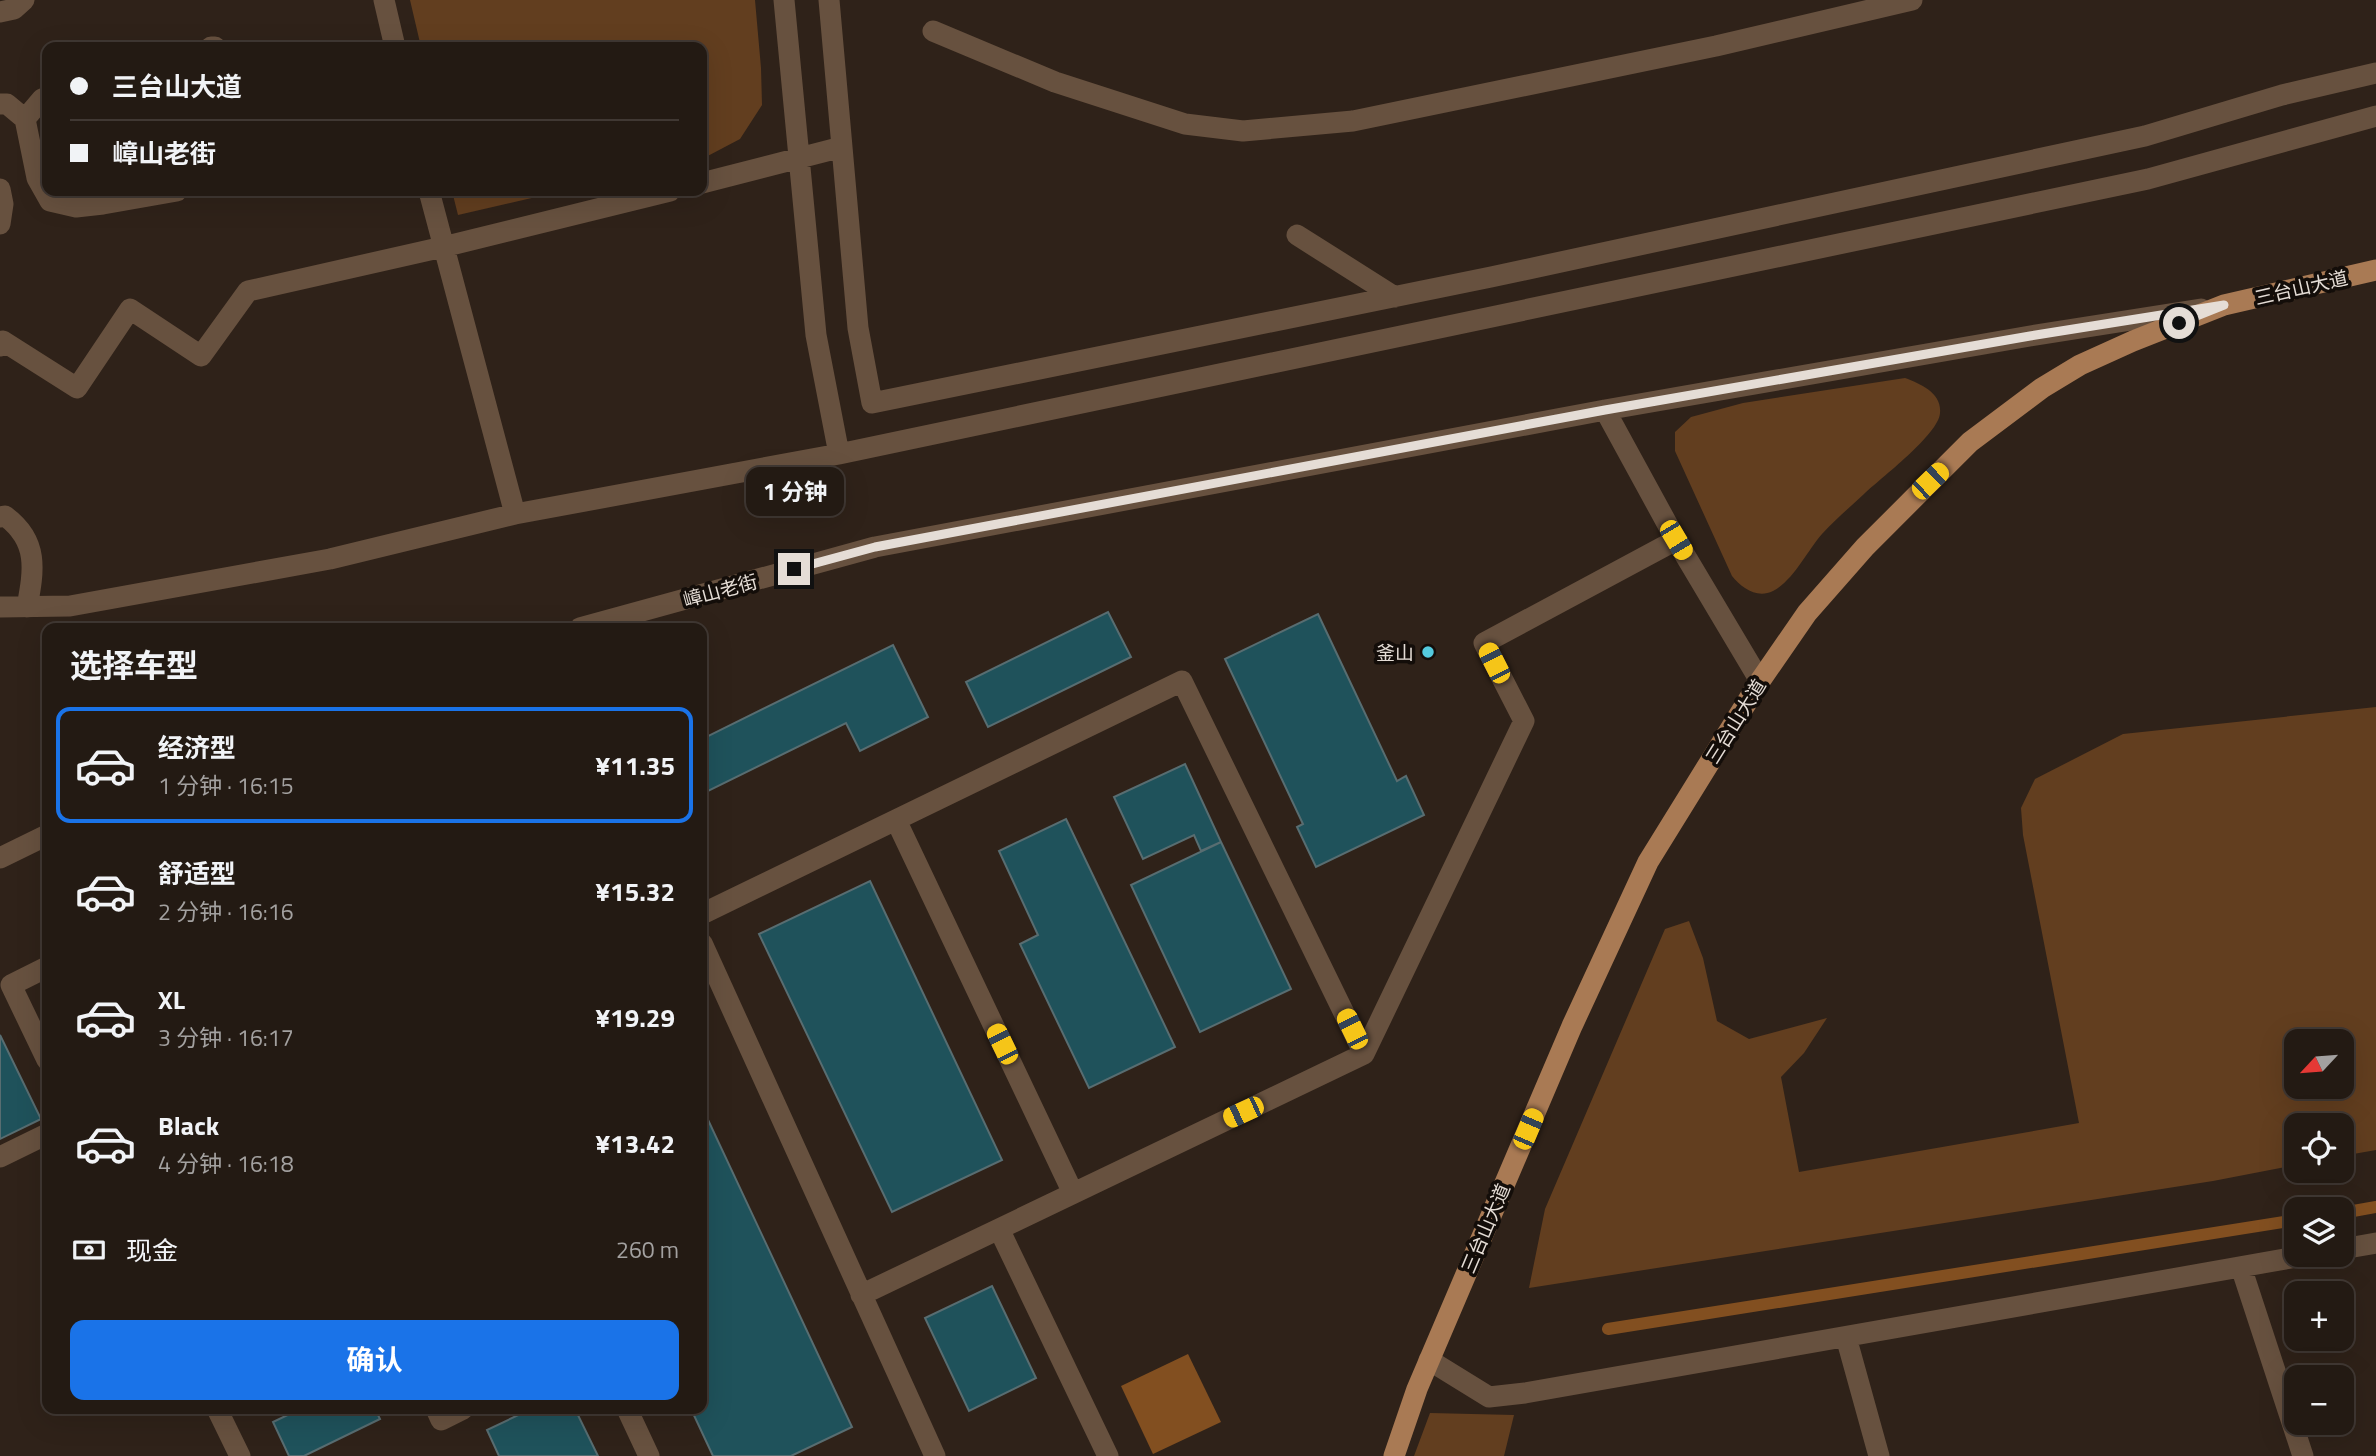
<!DOCTYPE html>
<html lang="zh">
<meta charset="utf-8">
<style>
:root{--surface:#231a13;--page:#2b231c;--text:#f1f3f6;--muted:#a3a1a0;--line:#403833;--accent:#1a73e8}
body{margin:0;font-family:"Titillium Web","Noto Sans SC",sans-serif;background:var(--page);color:var(--text);height:100vh;display:flex;flex-direction:column;font-size:26px;white-space:nowrap}
*{box-sizing:border-box;margin:0}
p{font-size:23px;color:var(--muted)}
.icon{flex:none;width:38px;height:38px;fill:none;stroke:currentColor;stroke-width:2;stroke-linecap:round;stroke-linejoin:round}
.map{position:relative;flex:1;overflow:hidden}
.details{position:absolute;left:42px;top:623px;width:665px;height:791px;display:flex;flex-direction:column;background:var(--surface);border-radius:14px;box-shadow:0 7px 28px #0002,0 0 0 2px var(--line)}
.details>*{flex:none}
.top-card{position:absolute;left:42px;top:42px;width:665px;height:154px;border-radius:14px;box-shadow:0 7px 28px #0002,0 0 0 2px var(--line);display:grid;align-content:center;height:154px;padding:0 28px;background:var(--surface)}
.needle{width:46px;rotate:244deg}
.tools{position:absolute;left:2284px;top:1029px;display:grid;gap:14px}
.tools a{display:grid;place-items:center;width:70px;height:70px;border-radius:14px;background:var(--surface);box-shadow:0 7px 28px #0002,0 0 0 2px var(--line);font-size:35px}
.end{position:absolute;width:32px;height:32px;margin:-16px;border:9px solid #e5ddd6;background:#111;box-shadow:0 0 0 4px #111}
.from{border-radius:50%}
.bubble{position:absolute;height:49px;border-radius:14px;background:var(--surface);box-shadow:0 7px 28px #0002,0 0 0 2px var(--line);font-size:23px;font-weight:700;line-height:49px;text-align:center}
.car{position:absolute;width:21px;height:42px;margin:-21px -10px;border-radius:9px;box-shadow:0 0 5px 2px #0007;background:linear-gradient(#f5c518 24%,#345 0 40%,#f5c518 0 76%,#345 0 86%,#f5c518 0)}
.top-card b{display:flex;align-items:center;gap:24px;height:66px;font-size:26px}
.top-card b+b{border-top:2px solid var(--line)}
.top-card i{width:18px;height:18px;background:var(--text)}
ul{padding:0;list-style:none}
li{display:flex;align-items:center;gap:21px;height:116px;margin:0 14px 10px;padding:0 14px;border:4px solid transparent;border-radius:14px}
li div{flex:1}
li b{display:block;font-size:26px}
li em{font-style:normal;font-weight:700}
li.on{border-color:var(--accent)}
li>.icon{width:63px;height:63px;stroke-width:1.5}
h2{padding:0 28px;font-size:32px;line-height:84px}
.pay{display:flex;align-items:center;gap:18px;height:77px;padding:0 28px;font-size:26px}
.pay p{margin-inline-start:auto}
.button{display:flex;gap:14px;margin-top:auto;padding:14px 28px}
.button a{flex:1;height:80px;border-radius:14px;background:var(--accent);color:#fff;font-size:28px;font-weight:700;line-height:80px;text-align:center}
.map>svg:first-child{display:block}
.green{fill:#623e1f;fill-rule:evenodd}
.water{fill:#824f20}
.lines{fill:none;stroke-linecap:round;stroke-linejoin:round}
.stream{stroke:#824f20;stroke-width:12}
.building{fill:#1f525b;stroke:#586d71;stroke-width:2}
.minor{stroke:#67513f;stroke-width:21}
.major{stroke:#a97a54;stroke-width:21}
.route{stroke:#e5ddd6;stroke-width:9}
.poi-dot{fill:#54cade;stroke:#130d09;stroke-width:2.5}
.labels{text-anchor:middle;dominant-baseline:central;stroke-width:7;stroke-linejoin:round;paint-order:stroke}
.street-label{font-size:19px;fill:#e5ddd6;stroke:#130d09}
.poi-label{font-size:19px;fill:#e5ddd6;stroke:#130d09;text-anchor:end}
</style>
<div class="map">
<svg width="2376" height="1456" viewBox="0 0 2376 1456">
<rect width="100%" height="100%" fill="#2f2219"/>
<path class="green" d="M410 0H755L761 68 762 105 740 139 702 159V47H421Z
M452 191H562L458 215Z
M1905 378C1921 384 1942 393 1940 413 1939 434 1881 478 1864 494 1850 507 1835 520 1822 534 1807 551 1794 580 1773 591 1757 599 1742 588 1732 576L1675 451V432L1691 417 1743 403Z
M2376 707V1150L2342 1156V1125H2296V1165L2213 1181 1529 1288 1545 1209 1665 929 1689 921 1703 958 1717 1021 1749 1039 1827 1018 1804 1053 1781 1077 1799 1172 2079 1123 2023 835 2021 808 2035 779 2123 734ZM2342 1041V1087H2296V1041Z
M1430 1413 1514 1415 1504 1456H1414Z"/>
<path class="water" d="M1188 1354 1221 1422 1153 1454 1121 1386Z"/>
<g class="lines">
<path class="stream" d="M2342 1213 2376 1207
M1608 1329 2296 1220"/>
</g>
<path class="building" d="M1108 612 1131 657 988 727 966 682Z
M1318 614 1397 781 1406 776 1424 815 1316 867 1297 827 1303 824 1225 659Z
M893 645 928 717 860 751 846 723 702 794V739Z
M1185 764 1221 842 1201 851 1194 835 1143 859 1114 797Z
M1066 819 1175 1047 1089 1088 1020 944 1038 935 999 851Z
M1221 842 1291 989 1200 1032 1131 885Z
M870 881 1002 1160 892 1212 759 934Z
M0 1035 41 1119 0 1139Z
M702 1107 852 1427 791 1456H713L691 1409H702Z
M992 1286 1036 1378 969 1411 925 1318Z
M300 1409H375L380 1419 304 1456H289L273 1422Z
M531 1409H575L598 1456H499L487 1430Z"/>
<g class="lines">
<path class="minor" d="M384 0 395 47
M784 0 816 335 839 454 2148 179 2376 116
M829 0 858 328 872 403 1491 277 2145 136 2282 95 2376 73
M0 12 14 9 24 0
M933 31 1055 82 1185 124 1243 131 1353 121 1716 46 1912 0
M211 47H215
M0 104H7L25 119 37 178 50 201 76 207 103 204 177 191
M25 119 42 99 47 97
M702 183 842 147
M0 189 3 204 0 224
M429 191 515 514
M1297 235 1395 297
M0 346 3 341 77 388 130 309 201 356 248 291 443 247 670 191
M1605 410 1676 540 1760 681
M0 517 5 516C39 541 34 570 27 607
M0 607 70 606 330 559 515 514 839 454
M580 628 875 547 1605 410 2030 336 2201 309
M896 820 1073 1193
M0 858 47 835
M702 914 1182 681 1364 1054 861 1295
M702 943 935 1456
M47 967 11 985 47 1060
M1364 1054 1524 721 1484 643 1676 540
M0 1157 47 1134
M999 1229 1108 1456
M2342 1249 2376 1243
M2241 1267 2303 1456
M1846 1337 1879 1456
M1429 1360 1489 1397 1525 1393 2308 1255
M217 1409 240 1456
M436 1409 441 1420 463 1409
M627 1409 649 1456"/>
<path class="major" d="M1394 1456 1417 1389 1572 1026 1648 862 1760 681 1807 613 1865 547 1970 442 2042 388 2080 365 2133 341 2224 305 2376 270"/>
</g>
<g class="lines">
<path class="route" d="M794 569 875 547 1605 410 2030 336 2224 305 2179 323"/>
</g>
<circle class="poi-dot" cx="1428" cy="652" r="7"/>
<g class="labels">
<g class="street-label">
<text transform="translate(2301 287) rotate(-13)">三台山大道</text>
<text transform="translate(720 590) rotate(-15)">嶂山老街</text>
<text transform="translate(1735 721) rotate(-58)">三台山大道</text>
<text transform="translate(1485 1228) rotate(-67)">三台山大道</text>
</g>
<g class="poi-label">
<text x="1414" y="652">釜山</text>
</g>
</g>
</svg>
<div class="tools">
<a><svg class="needle" viewBox="-14 -14 28 28"><path d="M0-13l5 13h-10z" fill="#e53935"/><path d="M0 13l5-13h-10z" fill="#a3a1a0"/></svg></a>
<a><svg class="icon" aria-label="locate" viewBox="0 0 24 24"><circle cx="12" cy="12" r="6"/><path d="M12 2v4M12 18v4M2 12h4M18 12h4"/></svg></a>
<a><svg class="icon" aria-label="layers" viewBox="0 0 24 24"><path d="M12 4l9 5-9 5-9-5zM3 14l9 5 9-5"/></svg></a>
<a>+</a>
<a>−</a>
</div>
<i class="end from" style="left:2179px;top:323px"></i>
<i class="end" style="left:794px;top:569px"></i>
<div class="bubble" style="left:746px;top:467px;width:98px">1 分钟</div>
<i class="car" style="left:1930px;top:481px;rotate:46deg"></i>
<i class="car" style="left:1676px;top:540px;rotate:149deg"></i>
<i class="car" style="left:1494px;top:663px;rotate:333deg"></i>
<i class="car" style="left:1352px;top:1029px;rotate:334deg"></i>
<i class="car" style="left:1002px;top:1044px;rotate:334deg"></i>
<i class="car" style="left:1243px;top:1112px;rotate:245deg"></i>
<i class="car" style="left:1528px;top:1129px;rotate:23deg"></i>
<div class="top-card">
<b><i class="from"></i>三台山大道</b>
<b><i></i>嶂山老街</b>
</div>
<section class="details">
<h2>选择车型</h2>
<ul>
<li class="on"><svg class="icon" aria-label="car" viewBox="0 0 24 24"><path d="M5 17H2v-5l4-1 3-4h7l3 4 3 1v5h-3M9 17h6M6 11h13"/><circle cx="7" cy="17" r="2"/><circle cx="17" cy="17" r="2"/></svg><div><b>经济型</b><p>1 分钟 · 16:15</p></div><em>¥11.35</em></li>
<li><svg class="icon" aria-label="car" viewBox="0 0 24 24"><path d="M5 17H2v-5l4-1 3-4h7l3 4 3 1v5h-3M9 17h6M6 11h13"/><circle cx="7" cy="17" r="2"/><circle cx="17" cy="17" r="2"/></svg><div><b>舒适型</b><p>2 分钟 · 16:16</p></div><em>¥15.32</em></li>
<li><svg class="icon" aria-label="car" viewBox="0 0 24 24"><path d="M5 17H2v-5l4-1 3-4h7l3 4 3 1v5h-3M9 17h6M6 11h13"/><circle cx="7" cy="17" r="2"/><circle cx="17" cy="17" r="2"/></svg><div><b>XL</b><p>3 分钟 · 16:17</p></div><em>¥19.29</em></li>
<li><svg class="icon" aria-label="car" viewBox="0 0 24 24"><path d="M5 17H2v-5l4-1 3-4h7l3 4 3 1v5h-3M9 17h6M6 11h13"/><circle cx="7" cy="17" r="2"/><circle cx="17" cy="17" r="2"/></svg><div><b>Black</b><p>4 分钟 · 16:18</p></div><em>¥13.42</em></li>
</ul>
<div class="pay"><svg class="icon" aria-label="cash" viewBox="0 0 24 24"><path d="M3 7h18v10H3z"/><circle cx="12" cy="12" r="2"/></svg>现金<p>260 m</p></div>
<div class="button"><a>确认</a></div>
</section>
</div>
